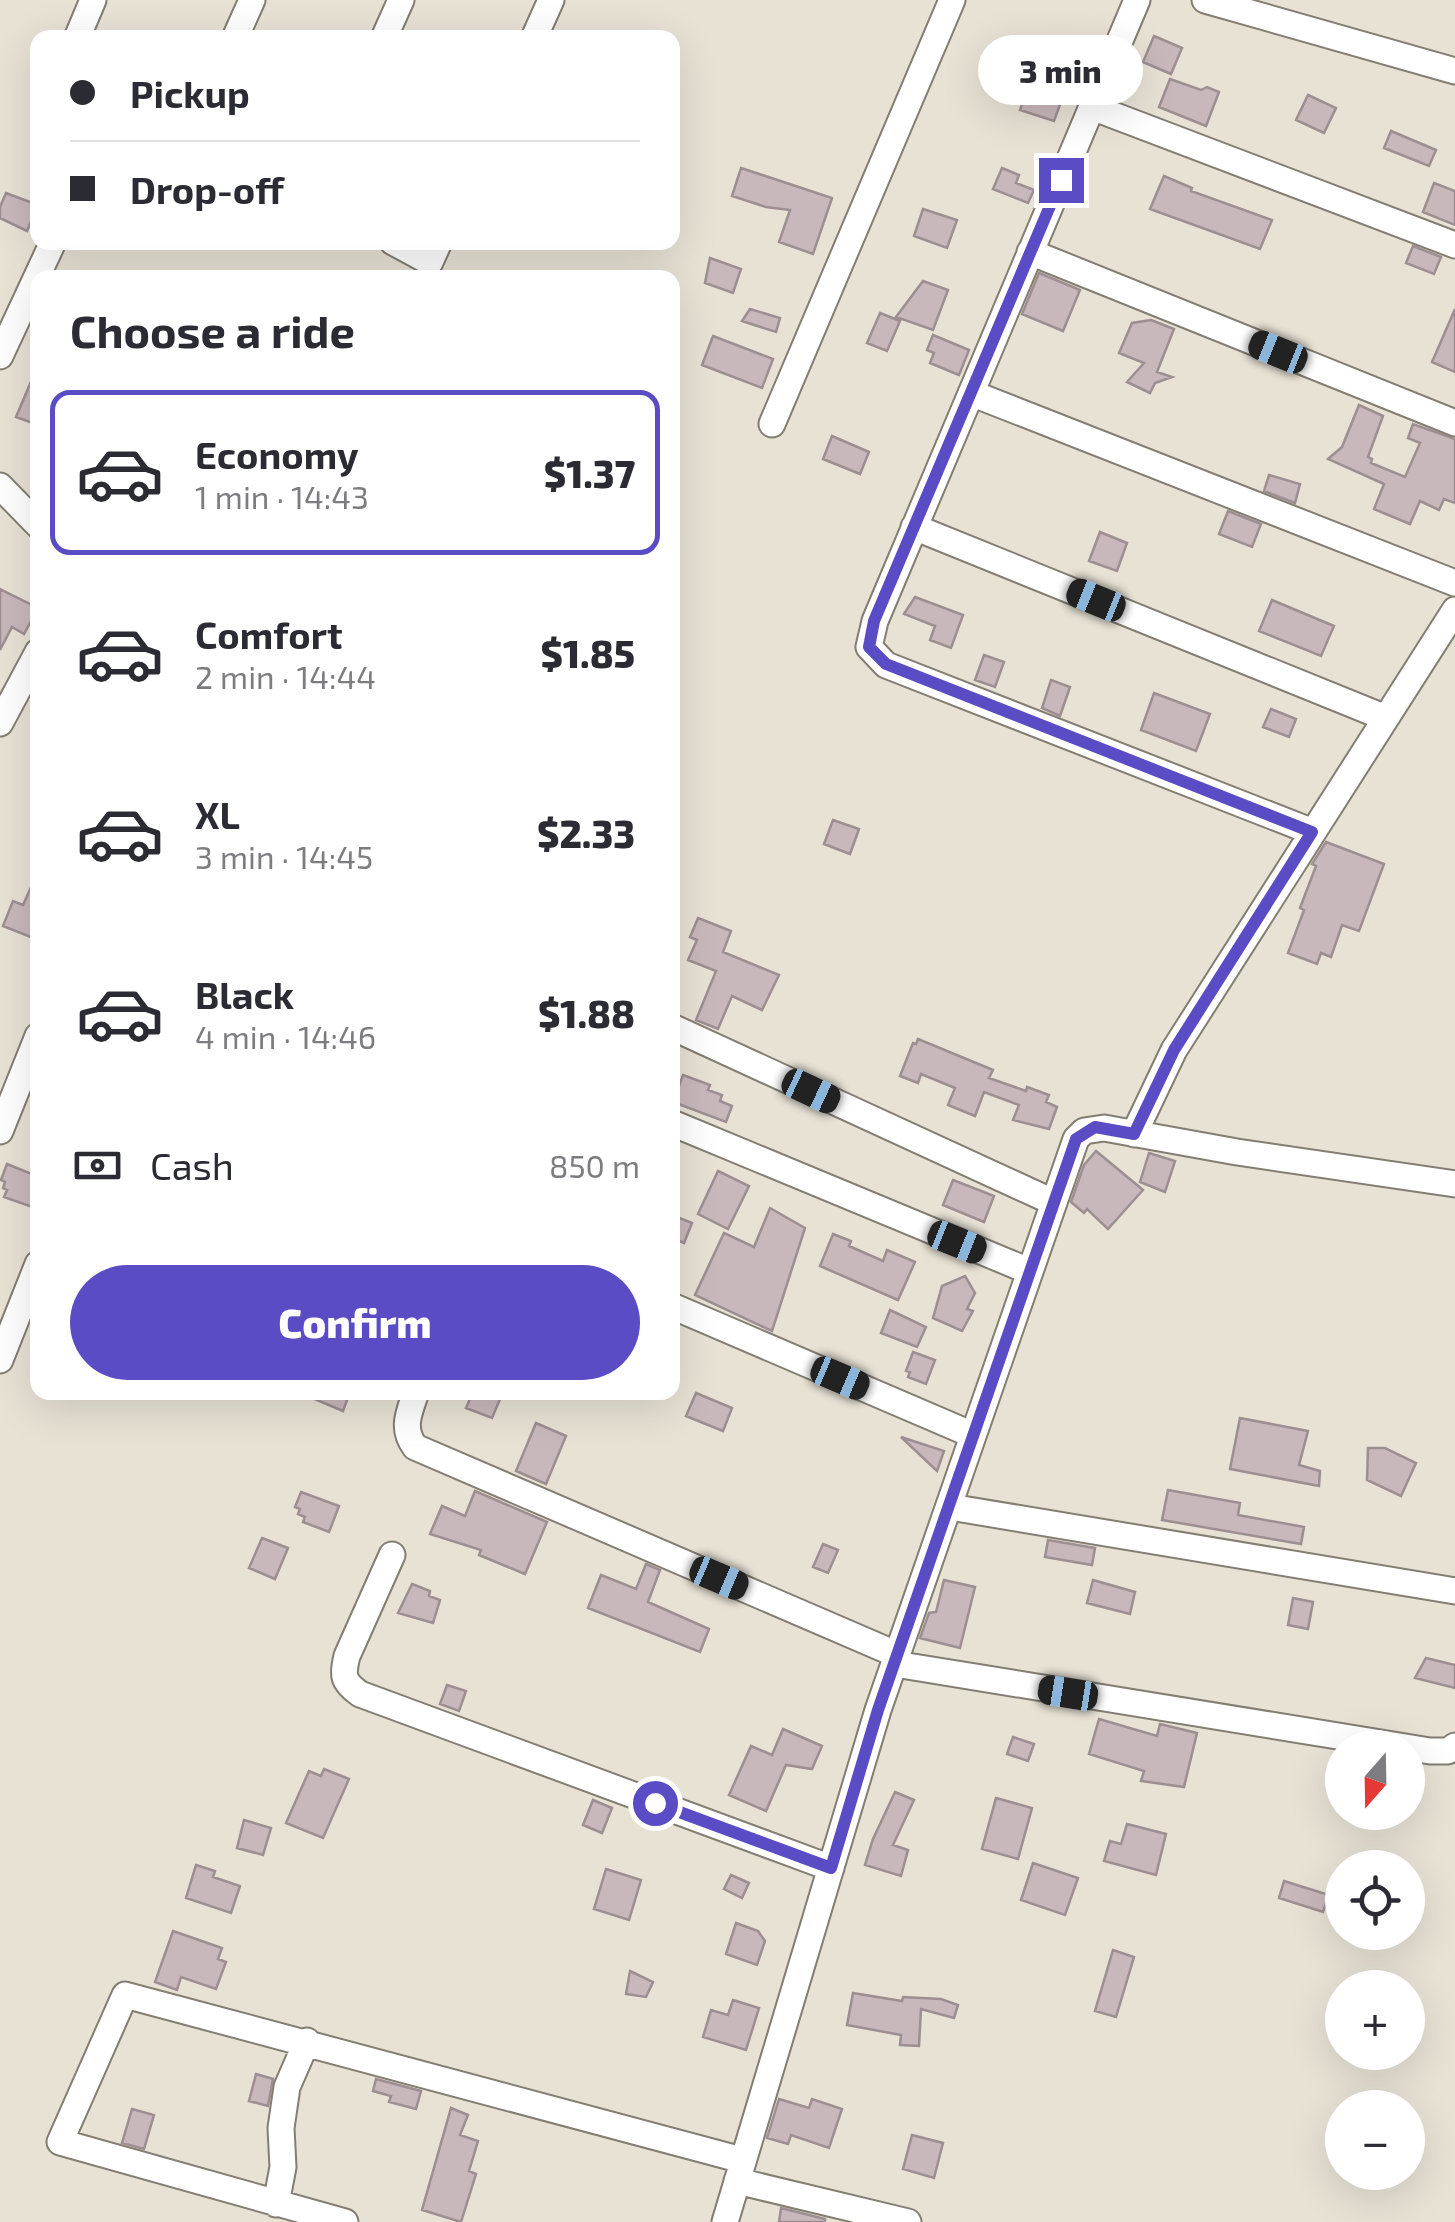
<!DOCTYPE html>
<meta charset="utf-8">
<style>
:root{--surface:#fff;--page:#f2f2f3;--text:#2b2b33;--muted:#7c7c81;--line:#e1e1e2;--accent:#5a4cc4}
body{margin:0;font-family:"Exo 2",sans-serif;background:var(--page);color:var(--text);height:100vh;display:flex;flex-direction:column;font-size:38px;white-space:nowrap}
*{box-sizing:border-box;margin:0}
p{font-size:32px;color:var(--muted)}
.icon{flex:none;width:55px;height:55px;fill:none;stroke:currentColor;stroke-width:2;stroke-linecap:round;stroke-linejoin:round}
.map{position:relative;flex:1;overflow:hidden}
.panel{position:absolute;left:30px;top:270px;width:650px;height:1130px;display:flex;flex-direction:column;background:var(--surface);border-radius:20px;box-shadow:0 10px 40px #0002}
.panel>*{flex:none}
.hud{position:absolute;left:30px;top:30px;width:650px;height:220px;border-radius:20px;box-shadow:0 10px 40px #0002;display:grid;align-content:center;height:220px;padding:0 40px;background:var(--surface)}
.needle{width:65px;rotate:200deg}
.fabs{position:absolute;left:1325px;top:1730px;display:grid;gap:20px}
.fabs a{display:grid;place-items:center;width:100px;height:100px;border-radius:50%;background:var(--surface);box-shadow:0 10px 40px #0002;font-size:50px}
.end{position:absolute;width:45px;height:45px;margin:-22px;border:12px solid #5a4cc4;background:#fff;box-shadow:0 0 0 5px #fff}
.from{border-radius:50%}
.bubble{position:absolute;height:70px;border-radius:35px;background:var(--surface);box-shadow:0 10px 40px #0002;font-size:32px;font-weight:800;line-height:70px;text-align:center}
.car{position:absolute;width:30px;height:60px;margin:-30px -15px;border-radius:12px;box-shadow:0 0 8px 2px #0007;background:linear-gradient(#222 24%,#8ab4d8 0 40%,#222 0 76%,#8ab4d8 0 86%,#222 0)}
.hud b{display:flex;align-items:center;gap:35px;height:95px;font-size:38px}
.hud b+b{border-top:2px solid var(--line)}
.hud i{width:25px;height:25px;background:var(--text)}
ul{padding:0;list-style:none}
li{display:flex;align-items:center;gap:30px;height:165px;margin:0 20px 15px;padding:0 20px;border:5px solid transparent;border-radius:20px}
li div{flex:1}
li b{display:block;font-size:38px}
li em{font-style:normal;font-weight:800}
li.active{border-color:var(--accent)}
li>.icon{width:90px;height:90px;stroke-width:1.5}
h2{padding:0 40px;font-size:45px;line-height:120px}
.pay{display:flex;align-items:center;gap:25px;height:110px;padding:0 40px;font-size:38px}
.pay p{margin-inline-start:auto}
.cta{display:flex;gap:20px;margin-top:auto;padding:20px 40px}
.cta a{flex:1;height:115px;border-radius:60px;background:var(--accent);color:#fff;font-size:40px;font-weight:800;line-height:115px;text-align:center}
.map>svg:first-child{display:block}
.building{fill:#c8b8bc;stroke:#9d8e92;stroke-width:2.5}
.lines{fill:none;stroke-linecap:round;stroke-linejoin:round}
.minor-casing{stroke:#837d72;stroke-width:29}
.minor{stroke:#fff;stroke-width:25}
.route{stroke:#5a4cc4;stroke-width:12}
</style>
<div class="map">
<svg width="1455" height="2222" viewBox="0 0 1455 2222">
<rect width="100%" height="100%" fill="#e8e2d5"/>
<path class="building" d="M1154 36 1182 48 1171 74 1143 62Z
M1170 79 1201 90 1207 87 1219 92 1206 126 1159 107Z
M1030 82 1064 94 1054 121 1020 110Z
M1308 95 1336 108 1324 133 1296 120Z
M1391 131 1436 150 1429 166 1384 148Z
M741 168 832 198 813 254 779 242 790 210 766 207 732 196Z
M1002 168 1019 175 1016 183 1034 190 1028 203 993 189Z
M1164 176 1192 188 1191 191 1272 220 1260 249 1150 209Z
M1434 183 1455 191V225L1423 212Z
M6 193 38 205 27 231 0 218V207Z
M923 209 957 220 947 248 914 236Z
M1413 246 1441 257 1434 274 1406 263Z
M710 258 741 269 733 293 705 283Z
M1039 273 1080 290 1063 331 1022 314Z
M923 281 948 290 933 330 896 317Z
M750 309 780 318 776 332 742 321Z
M1455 309V372L1432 362Z
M880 313 900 321 887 351 867 343Z
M1151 320 1174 329 1157 372 1172 377 1155 383 1150 393 1127 382 1144 363 1119 353 1132 323Z
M933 335 969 350 959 375 930 363 934 353 927 350Z
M713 336 773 359 762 388 702 365Z
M38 365V425L16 417Z
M1359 405 1383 416 1368 457 1372 459 1371 463 1405 477 1420 443 1408 438 1413 424 1455 439V503L1444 499 1439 510 1420 501 1410 524 1374 509 1384 484 1328 459 1342 447Z
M832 436 869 452 860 474 823 459Z
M1269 475 1300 484 1295 503 1264 491Z
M1228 511 1261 524 1252 547 1219 534Z
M1100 532 1127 543 1117 571 1089 561Z
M0 589 38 608 24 634 12 627 0 650Z
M915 597 963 615 951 648 930 640 935 626 904 614Z
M1272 600 1334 626 1321 656 1259 631Z
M984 655 1004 662 995 687 975 680Z
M1051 680 1070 687 1060 716 1042 708Z
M1154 693 1210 714 1196 751 1141 730Z
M1271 709 1296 719 1289 737 1263 727Z
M833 820 859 829 850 854 824 844Z
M1326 842 1384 864 1359 931 1342 925 1331 957 1321 953 1317 964 1288 953 1304 910 1300 908 1316 866 1312 864Z
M38 872V940L3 926 13 901 23 905Z
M698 918 731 931 723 952 779 975 762 1010 732 996 718 1029 696 1020 716 971 688 960 697 940 690 937Z
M918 1039 993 1070 989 1078 1026 1091 1027 1087 1049 1095 1046 1102 1057 1107 1049 1129 1013 1120 1019 1105 984 1092 975 1116 948 1105 955 1088 921 1074 918 1083 900 1076 913 1043 916 1044Z
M683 1075 710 1085 708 1090 722 1095 720 1101 732 1106 726 1122 673 1102Z
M1096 1151 1143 1190 1108 1229 1087 1209 1084 1213 1071 1202 1084 1165Z
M1149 1153 1175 1161 1165 1192 1140 1182Z
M7 1164 32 1174 38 1180V1209L4 1197 7 1190 3 1188 5 1182 1 1180Z
M718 1171 749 1186 728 1229 698 1214Z
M953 1180 994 1196 984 1222 943 1205Z
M770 1208 805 1228 772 1331 695 1295 724 1233 754 1247Z
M672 1215 692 1223 684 1243 672 1238Z
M833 1234 851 1241 849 1246 883 1261 887 1250 915 1262 898 1300 820 1266Z
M965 1276 975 1293 967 1309 973 1311 962 1331 933 1318 942 1286Z
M890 1310 926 1327 917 1347 881 1333Z
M913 1352 935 1360 926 1384 908 1377 910 1372 906 1371Z
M298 1392H350L343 1411Z
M473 1392H503L492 1418 466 1408Z
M696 1393 732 1408 723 1431 686 1416Z
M1240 1418 1308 1431 1299 1465 1320 1471 1319 1486 1230 1469Z
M536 1423 566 1436 546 1484 516 1471Z
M901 1437 944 1451 937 1471Z
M1368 1448H1385L1416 1463 1401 1496 1367 1480Z
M1168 1490 1240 1503 1238 1515 1304 1527 1301 1544 1162 1520Z
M475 1491 547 1522 525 1574 479 1555 481 1550 430 1534 442 1506 465 1516Z
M301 1492 339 1506 329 1532 303 1522 305 1517 298 1514 300 1509 295 1507Z
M262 1538 288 1548 275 1579 249 1568Z
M1048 1540 1095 1548 1092 1565 1045 1557Z
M823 1544 838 1550 828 1573 813 1567Z
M646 1564 660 1570 648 1602 709 1629 700 1652 588 1608 601 1575 636 1589Z
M944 1580 975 1587 960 1648 920 1638 929 1613 936 1612Z
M1093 1580 1135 1592 1130 1614 1087 1603Z
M412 1584 430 1591 429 1596 440 1600 433 1623 398 1613Z
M1293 1598 1313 1602 1308 1629 1288 1625Z
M1426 1658 1455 1665V1688L1415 1678Z
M447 1685 466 1691 459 1711 440 1704Z
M1099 1719 1157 1736 1160 1724 1197 1733 1184 1787 1141 1781 1144 1771 1089 1754Z
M783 1729 822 1746 812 1769 786 1765 766 1811 729 1795 751 1746 772 1755Z
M1013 1737 1034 1744 1028 1761 1007 1754Z
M324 1769 349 1779 323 1838 286 1823 309 1771 321 1776Z
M895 1792 914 1800 893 1845 908 1850 901 1876 865 1865 873 1839Z
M996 1798 1032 1808 1018 1859 982 1849Z
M593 1800 612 1808 602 1833 583 1825Z
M244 1820 271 1828 263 1855 237 1848Z
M1127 1824 1166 1834 1156 1875 1104 1861 1110 1841 1121 1844Z
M1033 1863 1078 1878 1065 1915 1021 1900Z
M196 1865 215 1871 213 1877 240 1886 231 1913 186 1898Z
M606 1869 641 1880 629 1920 594 1909Z
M731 1875 749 1883 742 1898 724 1889Z
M1284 1881 1329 1895 1323 1912 1279 1898Z
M736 1923 758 1931 765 1941 757 1965 726 1954Z
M173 1931 222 1948 218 1959 226 1962 216 1989 181 1977 177 1990 155 1982Z
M1113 1950 1134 1957 1116 2017 1095 2011Z
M630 1971 653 1982 646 1997 626 1994Z
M853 1993 902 2001 903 1997 941 1999 958 2005 954 2018 921 2009 919 2046 900 2045 901 2035 847 2025Z
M733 2000 759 2008 746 2050 703 2037 711 2010 728 2015Z
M256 2074 273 2079 268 2106 249 2101Z
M376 2079 421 2091 416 2109 389 2102 391 2096 373 2091Z
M779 2099 809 2108 812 2099 842 2109 829 2148 791 2135 788 2144 767 2138Z
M451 2108 468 2115 460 2135 478 2141 469 2171 476 2174 461 2222 422 2210Z
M132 2109 154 2115 144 2149 122 2143Z
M912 2135 943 2143 934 2178 903 2169Z
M781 2208 825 2219V2222H779Z"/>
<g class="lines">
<g class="minor-casing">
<path id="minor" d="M1137 0 875 621 869 647 886 665 1313 832
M1205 0 1455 71
M77 38 93 0
M235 38 252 0
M384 38 401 0
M534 38 551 0
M1092 107 1455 245
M393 242 430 262 439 242
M1030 252 1455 423
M0 356 53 242
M971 393 1455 583
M772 424 952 0
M0 486 38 525
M914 527 1386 718
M0 723 38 652
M672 1027 1053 1202
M672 1123 1029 1271
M0 1131 38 1036
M1134 1134 1174 1050 1455 610
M672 1306 973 1435
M0 1360 38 1264
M416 1392C409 1413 401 1428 415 1447L898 1655
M950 1507 1455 1591
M392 1555 347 1656C342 1676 343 1682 360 1694L831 1868
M895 1664 1430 1751H1448L1455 1746
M737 2181 908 2222
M276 2204 283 2167 281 2128 287 2087 307 2041
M345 2222 60 2142 125 1995 742 2160
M725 2222 878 1710 1076 1139 1084 1131 1104 1128 1237 1152 1455 1184"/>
</g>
<use href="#minor" class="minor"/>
</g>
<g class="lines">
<path class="route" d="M655 1803 831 1868 878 1710 1076 1139 1095 1127 1134 1134 1174 1050 1312 832 886 664 869 647 874 621 1061 180"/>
</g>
</svg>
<div class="fabs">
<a><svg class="needle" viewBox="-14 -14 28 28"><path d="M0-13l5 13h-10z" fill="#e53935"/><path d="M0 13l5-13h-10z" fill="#7c7c81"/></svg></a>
<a><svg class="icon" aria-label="locate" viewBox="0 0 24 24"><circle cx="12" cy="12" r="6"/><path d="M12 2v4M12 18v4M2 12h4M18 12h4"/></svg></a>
<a>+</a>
<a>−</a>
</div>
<i class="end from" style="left:655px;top:1803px"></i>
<i class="end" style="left:1061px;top:180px"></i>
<div class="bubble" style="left:978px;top:35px;width:165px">3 min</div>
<i class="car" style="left:1278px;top:352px;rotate:292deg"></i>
<i class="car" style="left:1096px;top:600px;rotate:292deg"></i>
<i class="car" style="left:811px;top:1091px;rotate:115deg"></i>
<i class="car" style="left:957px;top:1242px;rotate:112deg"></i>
<i class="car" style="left:840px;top:1378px;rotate:113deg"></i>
<i class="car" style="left:719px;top:1578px;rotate:113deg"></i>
<i class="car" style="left:1068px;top:1693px;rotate:279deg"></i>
<div class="hud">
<b><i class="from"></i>Pickup</b>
<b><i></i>Drop-off</b>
</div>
<section class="panel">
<h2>Choose a ride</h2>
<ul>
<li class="active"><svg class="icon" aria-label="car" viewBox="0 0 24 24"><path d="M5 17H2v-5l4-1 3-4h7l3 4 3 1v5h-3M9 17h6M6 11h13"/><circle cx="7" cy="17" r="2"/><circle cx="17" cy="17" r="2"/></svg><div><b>Economy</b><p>1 min · 14:43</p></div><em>$1.37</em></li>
<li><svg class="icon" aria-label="car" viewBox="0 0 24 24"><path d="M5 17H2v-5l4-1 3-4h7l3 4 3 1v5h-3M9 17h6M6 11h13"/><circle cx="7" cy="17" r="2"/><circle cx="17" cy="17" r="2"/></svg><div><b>Comfort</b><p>2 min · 14:44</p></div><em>$1.85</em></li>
<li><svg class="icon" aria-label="car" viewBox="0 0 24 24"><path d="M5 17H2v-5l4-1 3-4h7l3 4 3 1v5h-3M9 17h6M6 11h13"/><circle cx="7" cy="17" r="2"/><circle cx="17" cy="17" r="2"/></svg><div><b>XL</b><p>3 min · 14:45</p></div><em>$2.33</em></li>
<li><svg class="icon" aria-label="car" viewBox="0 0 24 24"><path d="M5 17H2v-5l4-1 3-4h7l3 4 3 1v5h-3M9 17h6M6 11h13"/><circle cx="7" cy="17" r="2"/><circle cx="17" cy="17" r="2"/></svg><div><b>Black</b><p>4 min · 14:46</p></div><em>$1.88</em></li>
</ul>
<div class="pay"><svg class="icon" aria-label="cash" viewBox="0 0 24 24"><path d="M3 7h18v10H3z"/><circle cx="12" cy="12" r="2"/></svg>Cash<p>850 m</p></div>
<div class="cta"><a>Confirm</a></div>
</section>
</div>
